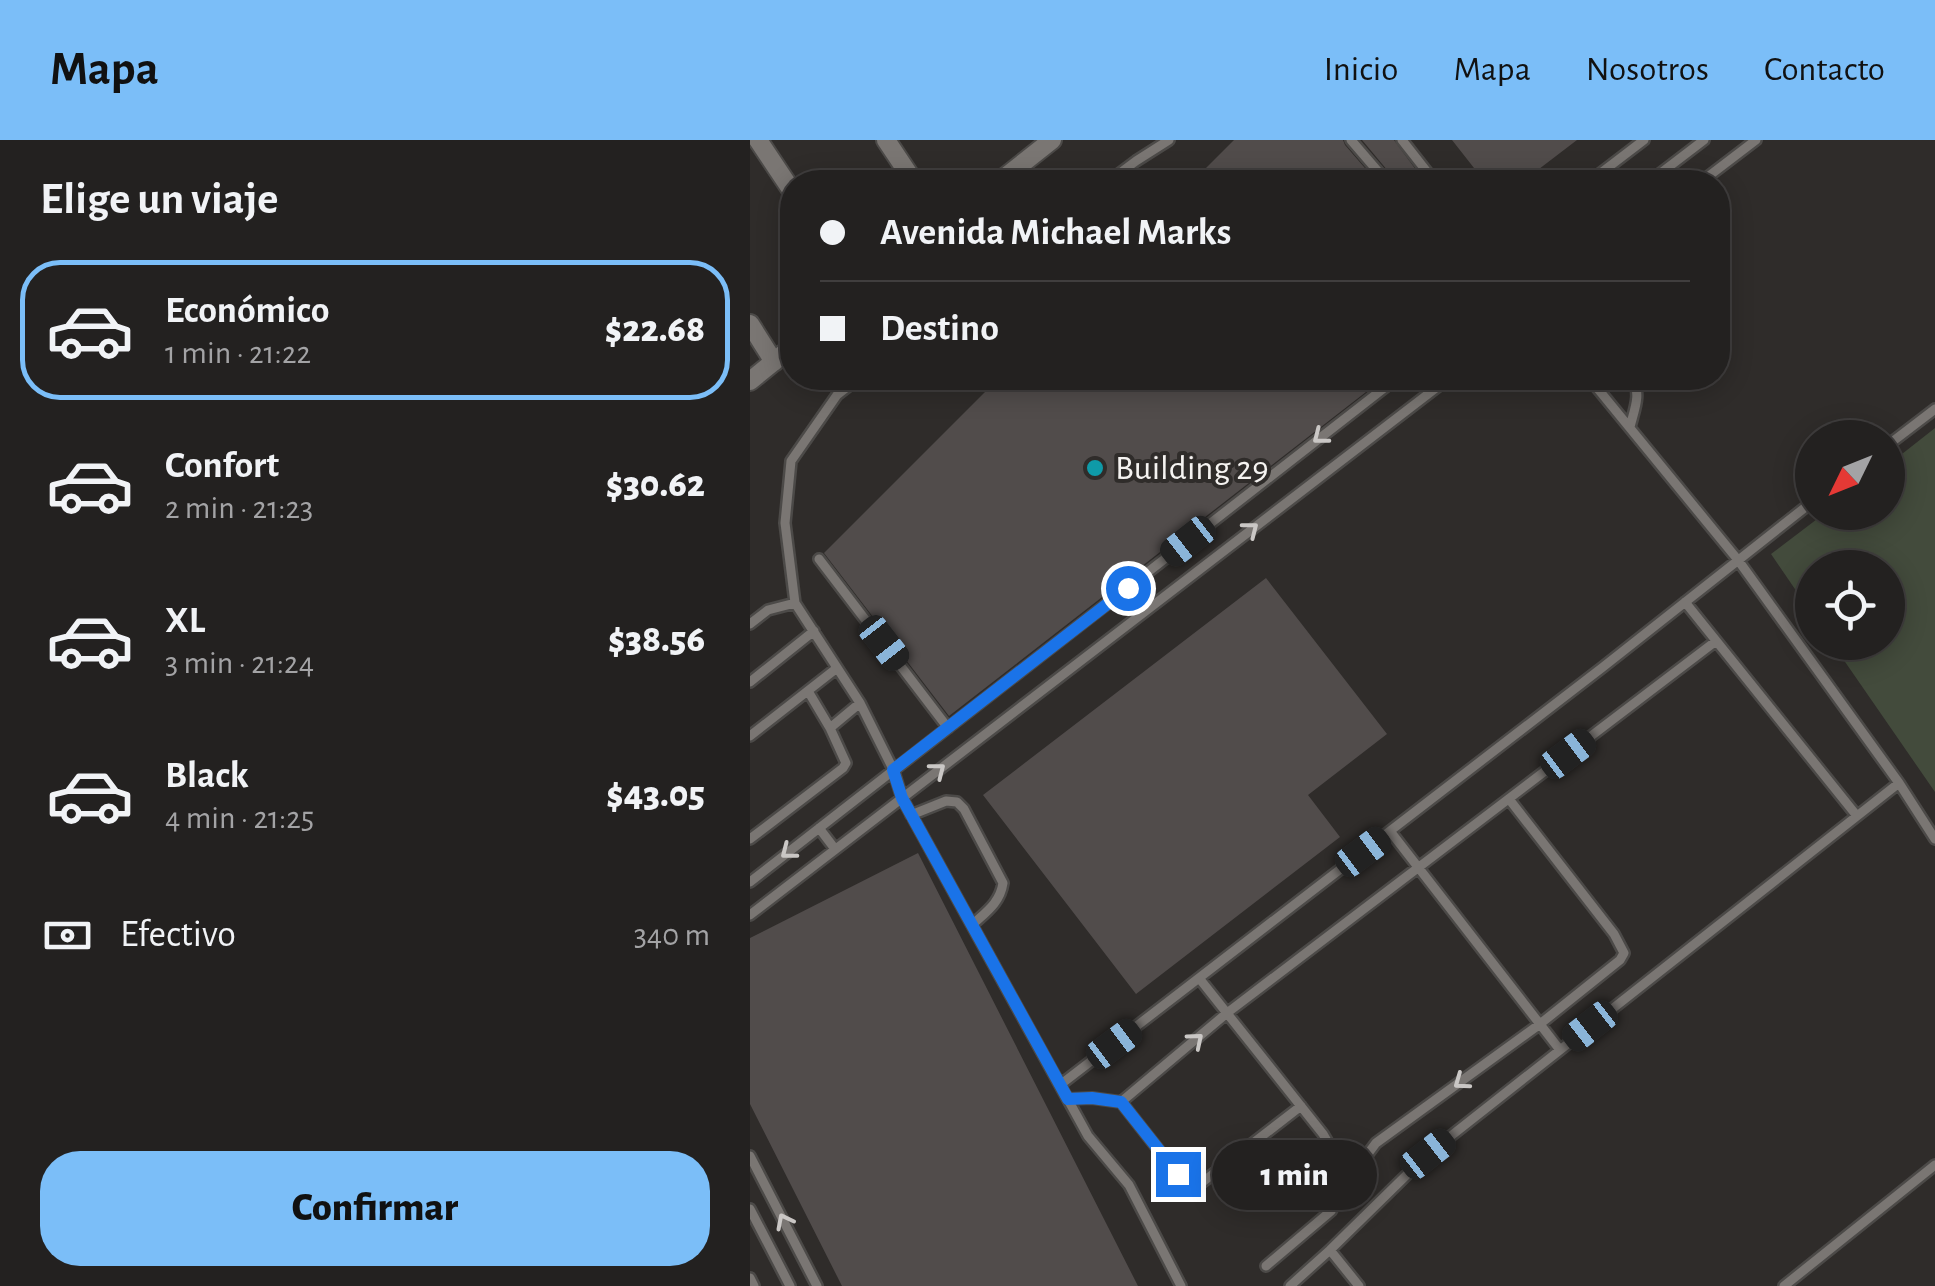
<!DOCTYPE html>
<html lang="es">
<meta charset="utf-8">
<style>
:root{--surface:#232120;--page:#2b2929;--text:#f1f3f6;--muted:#a3a3a5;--line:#403e3e;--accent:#7bbef8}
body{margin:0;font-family:"Alegreya Sans",sans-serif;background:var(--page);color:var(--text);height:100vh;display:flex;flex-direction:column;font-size:38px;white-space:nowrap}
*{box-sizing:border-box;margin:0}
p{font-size:32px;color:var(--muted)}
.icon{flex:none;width:55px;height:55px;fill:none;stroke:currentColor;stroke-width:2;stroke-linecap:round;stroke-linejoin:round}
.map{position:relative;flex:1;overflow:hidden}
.details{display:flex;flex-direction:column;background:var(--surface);width:750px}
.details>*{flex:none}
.banner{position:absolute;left:30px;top:30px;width:950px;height:220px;border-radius:40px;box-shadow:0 5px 25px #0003,0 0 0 2px var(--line);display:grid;align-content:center;height:220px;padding:0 40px;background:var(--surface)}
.needle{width:65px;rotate:227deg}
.controls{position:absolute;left:1045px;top:280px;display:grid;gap:20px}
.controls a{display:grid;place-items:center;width:110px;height:110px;border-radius:50%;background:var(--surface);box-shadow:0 5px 25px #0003,0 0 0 2px var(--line);font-size:50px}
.end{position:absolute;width:45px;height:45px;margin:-22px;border:12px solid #1a73e8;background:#fff;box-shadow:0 0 0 5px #fff}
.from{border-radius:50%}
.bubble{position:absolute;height:70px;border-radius:35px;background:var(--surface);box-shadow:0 5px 25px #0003,0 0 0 2px var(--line);font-size:32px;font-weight:800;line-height:70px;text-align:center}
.car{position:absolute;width:30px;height:60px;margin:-30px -15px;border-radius:12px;box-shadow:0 0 8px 2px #0007;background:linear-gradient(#222 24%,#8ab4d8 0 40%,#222 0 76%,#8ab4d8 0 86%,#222 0)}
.banner b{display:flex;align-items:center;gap:35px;height:95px;font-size:38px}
.banner b+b{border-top:2px solid var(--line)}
.banner i{width:25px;height:25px;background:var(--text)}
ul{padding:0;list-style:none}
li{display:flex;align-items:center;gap:30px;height:140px;margin:0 20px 15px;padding:0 20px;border:5px solid transparent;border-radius:40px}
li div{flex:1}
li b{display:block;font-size:38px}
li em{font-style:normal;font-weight:800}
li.selected{border-color:var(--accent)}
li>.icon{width:90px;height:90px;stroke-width:1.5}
h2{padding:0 40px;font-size:45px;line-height:120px}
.pay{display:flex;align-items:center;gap:25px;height:110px;padding:0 40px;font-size:38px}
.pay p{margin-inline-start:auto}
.primary-button{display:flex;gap:20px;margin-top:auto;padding:20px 40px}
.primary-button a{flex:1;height:115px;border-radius:40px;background:var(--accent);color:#111;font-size:40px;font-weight:800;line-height:115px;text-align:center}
header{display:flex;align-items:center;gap:60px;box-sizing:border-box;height:140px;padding:0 50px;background:var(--accent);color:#111}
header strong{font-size:48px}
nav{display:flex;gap:55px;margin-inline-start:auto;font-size:35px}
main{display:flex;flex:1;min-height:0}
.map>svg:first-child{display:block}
.green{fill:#434b3c}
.building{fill:#514c4b}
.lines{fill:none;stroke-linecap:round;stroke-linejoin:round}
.service-casing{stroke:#4c4a48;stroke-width:14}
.minor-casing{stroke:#4c4a48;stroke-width:22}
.service{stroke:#7a7673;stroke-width:9}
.minor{stroke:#7a7673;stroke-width:18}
.oneway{stroke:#cac7c5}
.route{stroke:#1a73e8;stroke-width:12}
.culture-dot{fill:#0f9aa8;stroke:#2f2c2a;stroke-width:4}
.labels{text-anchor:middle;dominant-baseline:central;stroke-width:8;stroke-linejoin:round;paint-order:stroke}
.poi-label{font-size:35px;fill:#f5f3f1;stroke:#2f2c2a;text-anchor:start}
</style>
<header>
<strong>Mapa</strong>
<nav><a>Inicio</a><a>Mapa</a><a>Nosotros</a><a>Contacto</a></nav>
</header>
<main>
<section class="details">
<h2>Elige un viaje</h2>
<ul>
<li class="selected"><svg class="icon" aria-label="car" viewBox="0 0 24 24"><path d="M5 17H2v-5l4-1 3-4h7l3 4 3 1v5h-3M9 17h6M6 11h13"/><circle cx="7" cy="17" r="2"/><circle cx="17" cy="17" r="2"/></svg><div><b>Económico</b><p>1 min · 21:22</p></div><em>$22.68</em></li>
<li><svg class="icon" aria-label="car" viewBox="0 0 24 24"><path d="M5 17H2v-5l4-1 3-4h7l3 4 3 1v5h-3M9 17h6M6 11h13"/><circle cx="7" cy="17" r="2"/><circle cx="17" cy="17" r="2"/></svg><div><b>Confort</b><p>2 min · 21:23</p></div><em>$30.62</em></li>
<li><svg class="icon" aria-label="car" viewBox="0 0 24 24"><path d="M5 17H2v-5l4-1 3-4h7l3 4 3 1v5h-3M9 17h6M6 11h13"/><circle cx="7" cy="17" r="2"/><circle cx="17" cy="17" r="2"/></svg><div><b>XL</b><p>3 min · 21:24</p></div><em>$38.56</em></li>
<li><svg class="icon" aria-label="car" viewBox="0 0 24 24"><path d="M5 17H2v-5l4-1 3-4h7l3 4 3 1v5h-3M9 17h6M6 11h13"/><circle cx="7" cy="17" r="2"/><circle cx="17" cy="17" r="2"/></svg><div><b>Black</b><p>4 min · 21:25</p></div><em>$43.05</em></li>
</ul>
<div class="pay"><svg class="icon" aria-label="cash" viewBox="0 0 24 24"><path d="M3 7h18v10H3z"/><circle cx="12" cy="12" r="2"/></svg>Efectivo<p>340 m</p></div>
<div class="primary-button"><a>Confirmar</a></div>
</section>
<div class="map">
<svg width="1185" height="1146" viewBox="0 0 1185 1146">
<rect width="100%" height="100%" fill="#2f2c2a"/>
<path class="green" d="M1185 288V652L1082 503 1138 502V428H1062V474L1021 414 1075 373 1138 372V325Z"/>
<path class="building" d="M484 0H593L595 5 627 42H442Z
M612 0H644L675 42H645L643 37Z
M702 0H827L772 42H735Z
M249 238H634L199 576 74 413Z
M516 438 637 594 558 655 590 697 386 854 233 655Z
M168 713 388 1146H92L0 964V798Z"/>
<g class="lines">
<g class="service-casing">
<path id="service" d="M601 0 637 42
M652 0 685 42
M358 42 386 21 419 0
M839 42 894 0
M899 42 954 0
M951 42 1006 0
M109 238 87 255 41 321 35 383 45 463 110 563 143 629 152 658 338 996 379 1045 431 1146
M839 238 988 420 1149 643 1185 699
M880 287C884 270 892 254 882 238
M1138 305 1185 269
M69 419 198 588
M935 462 1107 676
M0 484 18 470 45 463
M0 542 64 491
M80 588 110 563
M0 596 87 528
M161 675 196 661 207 662 214 669 253 743C250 763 236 772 222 785
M69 688 85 709
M640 691 810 910
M0 699 93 628 96 623 80 588 58 551
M0 742 647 238
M0 775 699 238
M449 838 573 994 599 1039
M310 945 853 527 1062 362
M318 959 342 958 371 962 441 1051 551 966
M371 962 477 873 966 501
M0 1016 67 1146
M0 1069 40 1146
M580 1110 609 1146
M516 1126 581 1071 599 1039 626 1003 790 884 870 820 874 813 864 794 759 659
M0 1138 4 1146
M540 1146 580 1110 678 1014 1149 643
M1034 1146 1185 1025"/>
</g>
<g class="minor-casing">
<path id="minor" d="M8 0 42 51
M136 0 164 42
M249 42 302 0
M0 184 24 222
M0 241 42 207"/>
</g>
<use href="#service" class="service"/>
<use href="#minor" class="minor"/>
</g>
<defs><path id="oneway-chevron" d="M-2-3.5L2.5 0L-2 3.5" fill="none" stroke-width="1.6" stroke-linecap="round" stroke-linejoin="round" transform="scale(2.5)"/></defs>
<g class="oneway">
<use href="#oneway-chevron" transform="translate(570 297) rotate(142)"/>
<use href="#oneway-chevron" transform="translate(501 389) rotate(-38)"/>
<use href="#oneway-chevron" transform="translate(188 630) rotate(-38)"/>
<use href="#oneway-chevron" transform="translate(38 712) rotate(142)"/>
<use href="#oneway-chevron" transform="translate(446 900) rotate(-40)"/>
<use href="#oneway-chevron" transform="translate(711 942) rotate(144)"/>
<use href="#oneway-chevron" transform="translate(34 1081) rotate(-117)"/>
</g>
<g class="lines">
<path class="route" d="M378 448 143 630 152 658 318 959 342 958 371 962 428 1034"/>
</g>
<circle class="culture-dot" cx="345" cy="328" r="10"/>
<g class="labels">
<g class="poi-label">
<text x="365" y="328">Building 29</text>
</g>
</g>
</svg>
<div class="controls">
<a><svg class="needle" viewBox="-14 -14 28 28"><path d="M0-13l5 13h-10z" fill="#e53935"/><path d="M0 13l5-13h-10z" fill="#a3a3a5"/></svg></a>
<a><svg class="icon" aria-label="locate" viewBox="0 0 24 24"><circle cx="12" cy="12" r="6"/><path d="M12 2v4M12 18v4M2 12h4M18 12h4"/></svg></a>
</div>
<i class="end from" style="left:378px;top:448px"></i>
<i class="end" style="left:428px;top:1034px"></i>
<div class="bubble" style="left:462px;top:1000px;width:165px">1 min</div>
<i class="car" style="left:438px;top:401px;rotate:232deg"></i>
<i class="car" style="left:134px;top:503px;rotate:142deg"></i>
<i class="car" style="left:818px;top:614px;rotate:53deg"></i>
<i class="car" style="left:613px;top:712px;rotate:53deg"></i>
<i class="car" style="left:840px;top:886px;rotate:232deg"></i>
<i class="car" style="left:364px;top:904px;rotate:53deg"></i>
<i class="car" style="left:678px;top:1014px;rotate:52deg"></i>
<div class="banner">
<b><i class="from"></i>Avenida Michael Marks</b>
<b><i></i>Destino</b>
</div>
</div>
</main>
